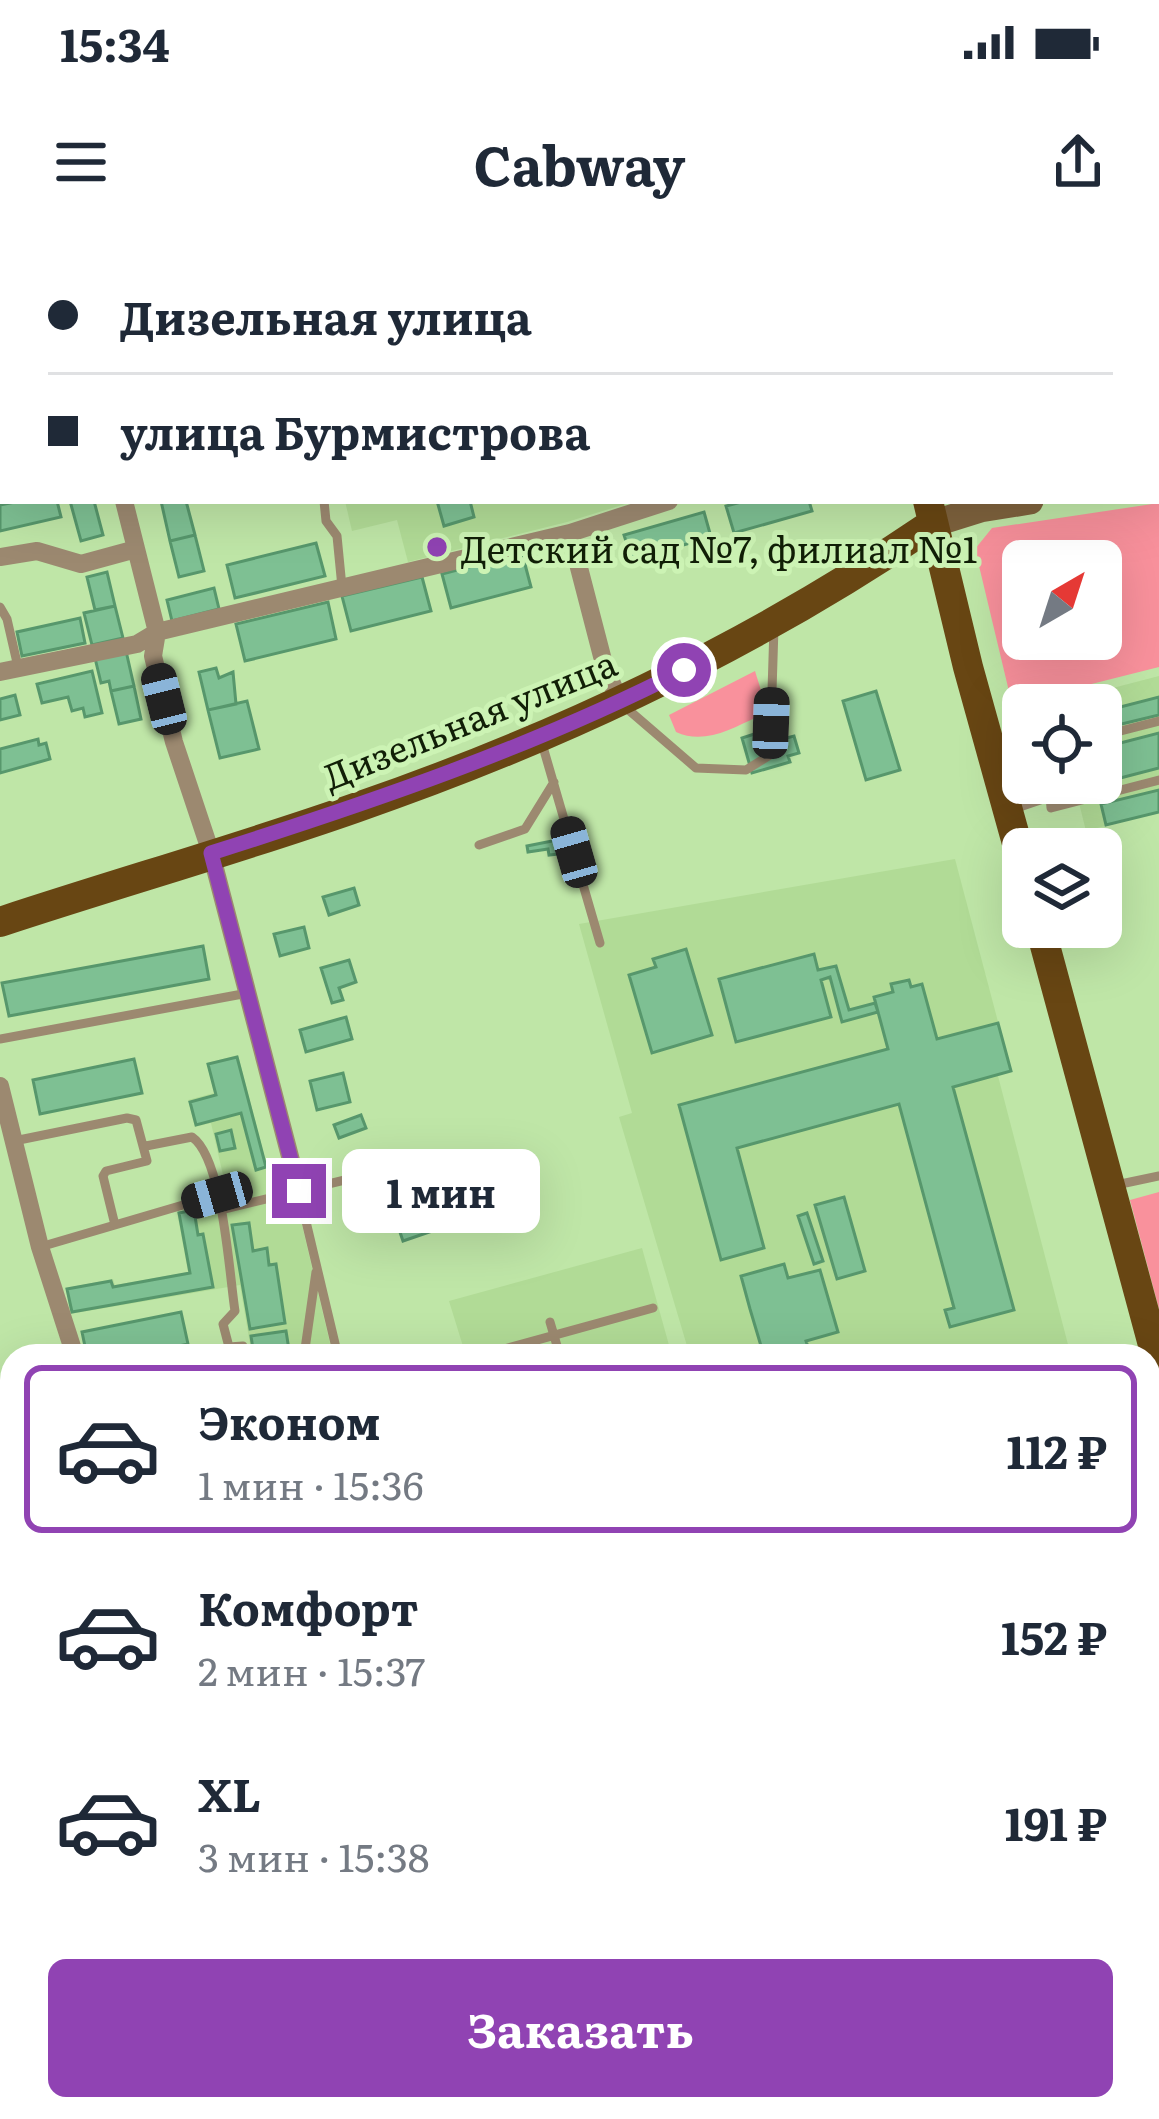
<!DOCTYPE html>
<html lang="ru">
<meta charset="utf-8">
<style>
:root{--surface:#fff;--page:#f6f6f7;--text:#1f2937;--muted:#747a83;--line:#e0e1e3;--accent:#9043b3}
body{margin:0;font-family:Literata,serif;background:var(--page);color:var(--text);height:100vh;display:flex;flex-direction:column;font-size:45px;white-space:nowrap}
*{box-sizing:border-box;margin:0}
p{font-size:39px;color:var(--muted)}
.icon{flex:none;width:66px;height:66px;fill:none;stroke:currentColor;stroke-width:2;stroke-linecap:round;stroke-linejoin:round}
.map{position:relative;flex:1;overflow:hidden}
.details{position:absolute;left:0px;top:1104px;width:1161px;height:777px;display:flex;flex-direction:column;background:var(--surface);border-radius:36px 36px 0 0;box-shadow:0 12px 48px #0002}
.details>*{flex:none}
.banner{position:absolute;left:0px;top:0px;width:1161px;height:264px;box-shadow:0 12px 48px #0002;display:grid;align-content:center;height:264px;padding:0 48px;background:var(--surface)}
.needle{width:78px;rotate:39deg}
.tools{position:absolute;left:1002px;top:300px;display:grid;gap:24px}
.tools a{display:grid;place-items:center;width:120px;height:120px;border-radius:18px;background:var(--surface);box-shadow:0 12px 48px #0002;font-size:60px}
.end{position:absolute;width:54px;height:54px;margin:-27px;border:15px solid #9043b3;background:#fff;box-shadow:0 0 0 6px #fff}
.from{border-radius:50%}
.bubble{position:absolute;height:84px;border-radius:18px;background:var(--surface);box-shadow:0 12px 48px #0002;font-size:39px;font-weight:700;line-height:84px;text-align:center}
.car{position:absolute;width:36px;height:72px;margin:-36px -18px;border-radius:15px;box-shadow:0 0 9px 3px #0007;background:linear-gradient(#222 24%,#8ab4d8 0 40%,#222 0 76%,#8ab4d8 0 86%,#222 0)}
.banner b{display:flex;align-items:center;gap:42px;height:114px;font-size:45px}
.banner b+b{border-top:3px solid var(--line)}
.banner i{width:30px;height:30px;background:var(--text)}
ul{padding:21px 0 0;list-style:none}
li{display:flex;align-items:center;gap:36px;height:168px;margin:0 24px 18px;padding:0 24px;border:6px solid transparent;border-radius:18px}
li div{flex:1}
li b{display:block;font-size:45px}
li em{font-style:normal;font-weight:700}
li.selected{border-color:var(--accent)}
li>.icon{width:108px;height:108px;stroke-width:1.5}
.cta{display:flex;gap:24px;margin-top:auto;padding:24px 48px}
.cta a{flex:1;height:138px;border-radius:18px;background:var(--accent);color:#fff;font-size:48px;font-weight:700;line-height:138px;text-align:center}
.status{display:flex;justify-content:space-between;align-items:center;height:84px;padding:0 60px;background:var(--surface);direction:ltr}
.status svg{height:33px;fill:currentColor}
header{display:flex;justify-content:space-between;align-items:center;height:156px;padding:0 48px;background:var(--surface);font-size:54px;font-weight:700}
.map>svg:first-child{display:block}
.built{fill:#b1db96}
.green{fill:#f9919c;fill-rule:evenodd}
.building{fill:#7ec093;stroke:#57976c;stroke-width:3}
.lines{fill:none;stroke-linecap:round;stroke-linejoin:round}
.service{stroke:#9c8970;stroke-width:9}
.minor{stroke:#9c8970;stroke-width:18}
.secondary{stroke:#7e623d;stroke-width:27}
.primary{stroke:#684613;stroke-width:30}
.route{stroke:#9043b3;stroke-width:15}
.poi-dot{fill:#9043b3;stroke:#ccf3b4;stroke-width:4.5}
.labels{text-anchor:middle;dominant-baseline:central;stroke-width:10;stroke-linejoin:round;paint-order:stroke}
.poi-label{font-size:36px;fill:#111f07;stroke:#ccf3b4;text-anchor:start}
.street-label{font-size:36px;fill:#111f07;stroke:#ccf3b4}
</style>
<div class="status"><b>15:34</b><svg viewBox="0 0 49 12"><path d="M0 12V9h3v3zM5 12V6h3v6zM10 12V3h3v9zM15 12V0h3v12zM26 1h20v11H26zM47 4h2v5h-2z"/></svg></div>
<header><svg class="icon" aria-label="menu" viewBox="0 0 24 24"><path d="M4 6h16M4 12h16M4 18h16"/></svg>Cabway<svg class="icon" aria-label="share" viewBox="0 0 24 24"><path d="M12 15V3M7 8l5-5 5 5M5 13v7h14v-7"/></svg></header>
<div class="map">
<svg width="1159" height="1879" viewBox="0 0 1159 1879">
<rect width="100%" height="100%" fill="#bfe6a7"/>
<path class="built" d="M345 261H635L567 282 408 322 397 280 352 291Z
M1159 436V572L1086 591 1074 543H1101V465L1055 463Z
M955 619 1011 831 998 836 1071 1116H690L619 877 632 873 579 684Z
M238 815 267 926 287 922 333 1116H252L240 1045 70 1074 66 1048 113 1039 115 1045 188 1032 177 972 229 961 211 883 195 887 188 860 214 853 207 823Z
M642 1008 672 1116H466L449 1061Z
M12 1224V1455L0 1457V1226Z"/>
<path class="green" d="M1159 263V427L1012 464 975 309 992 288ZM1023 321H1101V399H1023Z
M755 431 764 460 757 477C731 489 704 505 676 492L669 475Z
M1159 952V1069L1130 960Z
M1149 1239 1159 1281V1490L1149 1453Z
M1159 1530V1661L1149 1623V1533Z"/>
<path class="building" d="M20 261H57L61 277 0 291V265Z
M70 261H94L103 295 81 301Z
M161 261H186L195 295 170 301Z
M437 261H470L474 277 444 286Z
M745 261H809L812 271 734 293 726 266Z
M704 272 711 297 632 320 624 295Z
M195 295 204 331 179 337 170 301Z
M316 303 325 336 235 358 227 325Z
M522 313 531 347 451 368 442 334Z
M107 332 115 366 95 370 87 337Z
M422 337 431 371 351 391 342 356Z
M214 348 219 369 172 381 167 360Z
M328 362 336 399 245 421 236 384Z
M115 366 123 398 92 405 84 373Z
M80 378 85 403 22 416 17 392Z
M126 411 134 446 111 451 109 441 101 443 95 418Z
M216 428 219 438 233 432 236 464 208 470 199 432Z
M92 431 102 473 85 477 83 468 72 471 68 457 42 463 37 444Z
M134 446 141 479 119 484 111 451Z
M876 451 900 530 866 540 843 461Z
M15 455 20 475 0 480V459Z
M1159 457V475L1101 489V472Z
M247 461 259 509 220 518 208 470Z
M779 486 783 499 794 496 799 513 788 516 790 522 752 533 742 498Z
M1159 493V528L1101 543V508Z
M38 499 39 505 46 503 50 519 0 533V509Z
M1159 550V572L1106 585 1101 564Z
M557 600 559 614 549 615 548 609 528 612 527 606Z
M354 648 359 665 329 675 323 657Z
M304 687 309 708 280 716 274 694Z
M203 706 209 739 9 776 2 743Z
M686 709 712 795 652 813 629 735 656 727 653 719Z
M814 714 818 730 836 726 849 770 875 763 878 772 842 782 830 737 821 740 831 777 736 802 719 739Z
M349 720 356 742 339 748 343 760 332 763 321 728Z
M909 740 911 747 922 744 937 799 998 783 1011 831 953 847 1014 1070 950 1087 945 1070 954 1068 899 864 737 908 764 1008 721 1020 679 865 888 809 874 757 893 752 891 744Z
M346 777 352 799 306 812 300 790Z
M237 817 266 927 256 930 241 873 196 885 190 862 216 855 208 824Z
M134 819 142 853 40 874 33 840Z
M343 833 350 862 317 870 310 841Z
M361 875 366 888 339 898 334 885Z
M231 890 235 908 220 911 216 894Z
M421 939 438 989 403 1001 386 951Z
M844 957 865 1031 837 1039 815 965Z
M194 970 198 995 203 994 213 1047 72 1072 67 1049 111 1041 113 1047 190 1033 179 973Z
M807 973 823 1021 814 1024 798 976Z
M249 983 253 1011 267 1008 269 1025 276 1024 285 1083 250 1089 232 985Z
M784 1024 788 1038 820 1030 838 1092 806 1101 811 1116H764L750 1069 741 1036Z
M181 1072 188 1104 133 1116H87L82 1092Z
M286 1091 290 1116H254L251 1096Z
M12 1606V1642L3 1644 0 1626 8 1624 4 1608Z
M7 1681 8 1692H12V1722L0 1723V1682Z
M328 1869H411L412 1879H329Z"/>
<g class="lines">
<path class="service" d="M256 0V3
M1036 0V3
M1158 106H1159
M0 134 3 133
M324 261 326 281 337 296 342 347
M0 367 7 379 18 427
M624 466 696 528 746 530 770 515 774 387
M1101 496 1159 481
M541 500 600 703
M1049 543 1051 568 1159 540
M1014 569 1049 557
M479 605 525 589 554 542
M0 799 248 753
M14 901 127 878 136 880 147 921 106 931 103 936 115 985
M146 906 192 897C223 918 229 1033 235 1071L223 1084 229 1107 243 1106
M363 935 375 977
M1116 945 1159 936
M299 952 338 1116
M220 970 403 926
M40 1007 217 955
M550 1082 560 1116
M304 1116 316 1032
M479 1116 653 1068
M1149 1214 1159 1212
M1149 1503 1155 1524 1159 1523
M12 1539 9 1547 12 1561
M1149 1572 1159 1553
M423 1869 424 1879
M36 1879V1869"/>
<path class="minor" d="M56 0V3
M492 0 493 3
M172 3 185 0
M124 261 157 392 153 416 174 502 211 613 299 951
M570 293 604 424 620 463
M0 317 37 311 81 324 136 309
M0 432 137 404 157 392 570 293 669 261
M0 846 40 1007 75 1116
M628 1869 632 1879"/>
<path class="secondary" d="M1158 241H1159
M932 284 980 269 1030 261"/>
<path class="primary" d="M862 0 863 3
M928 261 968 427 1023 625
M0 682C118 643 238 609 355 568 558 498 754 405 932 284
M1040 687 1159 1127
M1149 1728 1159 1727
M0 1781H12"/>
</g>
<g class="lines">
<path class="route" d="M299 951 211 613C372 562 533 507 684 430"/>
</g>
<circle class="poi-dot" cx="437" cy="307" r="12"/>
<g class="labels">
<g class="poi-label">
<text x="461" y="307">Детский сад №7, филиал №1</text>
</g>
<g class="street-label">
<text transform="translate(469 478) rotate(-22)">Дизельная улица</text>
</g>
</g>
</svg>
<div class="tools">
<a><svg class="needle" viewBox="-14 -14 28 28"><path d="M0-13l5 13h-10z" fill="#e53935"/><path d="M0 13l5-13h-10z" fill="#747a83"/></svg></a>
<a><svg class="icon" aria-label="locate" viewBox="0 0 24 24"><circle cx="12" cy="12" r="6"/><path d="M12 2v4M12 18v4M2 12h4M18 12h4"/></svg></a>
<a><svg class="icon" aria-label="layers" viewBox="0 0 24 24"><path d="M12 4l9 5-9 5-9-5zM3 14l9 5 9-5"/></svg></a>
</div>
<i class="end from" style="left:684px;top:430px"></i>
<i class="end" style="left:299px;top:951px"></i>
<div class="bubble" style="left:342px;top:909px;width:198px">1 мин</div>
<i class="car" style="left:164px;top:459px;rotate:346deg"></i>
<i class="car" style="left:771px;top:483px;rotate:2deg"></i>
<i class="car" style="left:574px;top:612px;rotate:344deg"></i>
<i class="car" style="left:217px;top:955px;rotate:254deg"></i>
<div class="banner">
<b><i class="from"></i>Дизельная улица</b>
<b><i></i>улица Бурмистрова</b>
</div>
<section class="details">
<ul>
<li class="selected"><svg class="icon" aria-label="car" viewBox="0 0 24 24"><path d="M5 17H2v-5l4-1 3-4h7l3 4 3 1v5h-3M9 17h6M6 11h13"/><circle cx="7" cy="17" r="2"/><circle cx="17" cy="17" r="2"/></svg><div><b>Эконом</b><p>1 мин · 15:36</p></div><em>112 ₽</em></li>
<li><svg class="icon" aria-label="car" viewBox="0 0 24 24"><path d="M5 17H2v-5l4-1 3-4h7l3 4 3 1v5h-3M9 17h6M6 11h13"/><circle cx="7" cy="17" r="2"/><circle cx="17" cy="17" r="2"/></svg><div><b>Комфорт</b><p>2 мин · 15:37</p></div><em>152 ₽</em></li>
<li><svg class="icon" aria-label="car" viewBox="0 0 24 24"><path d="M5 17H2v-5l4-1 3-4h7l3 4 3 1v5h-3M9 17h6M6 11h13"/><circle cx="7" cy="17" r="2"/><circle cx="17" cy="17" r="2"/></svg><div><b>XL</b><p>3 мин · 15:38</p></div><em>191 ₽</em></li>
</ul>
<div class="cta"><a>Заказать</a></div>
</section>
</div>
